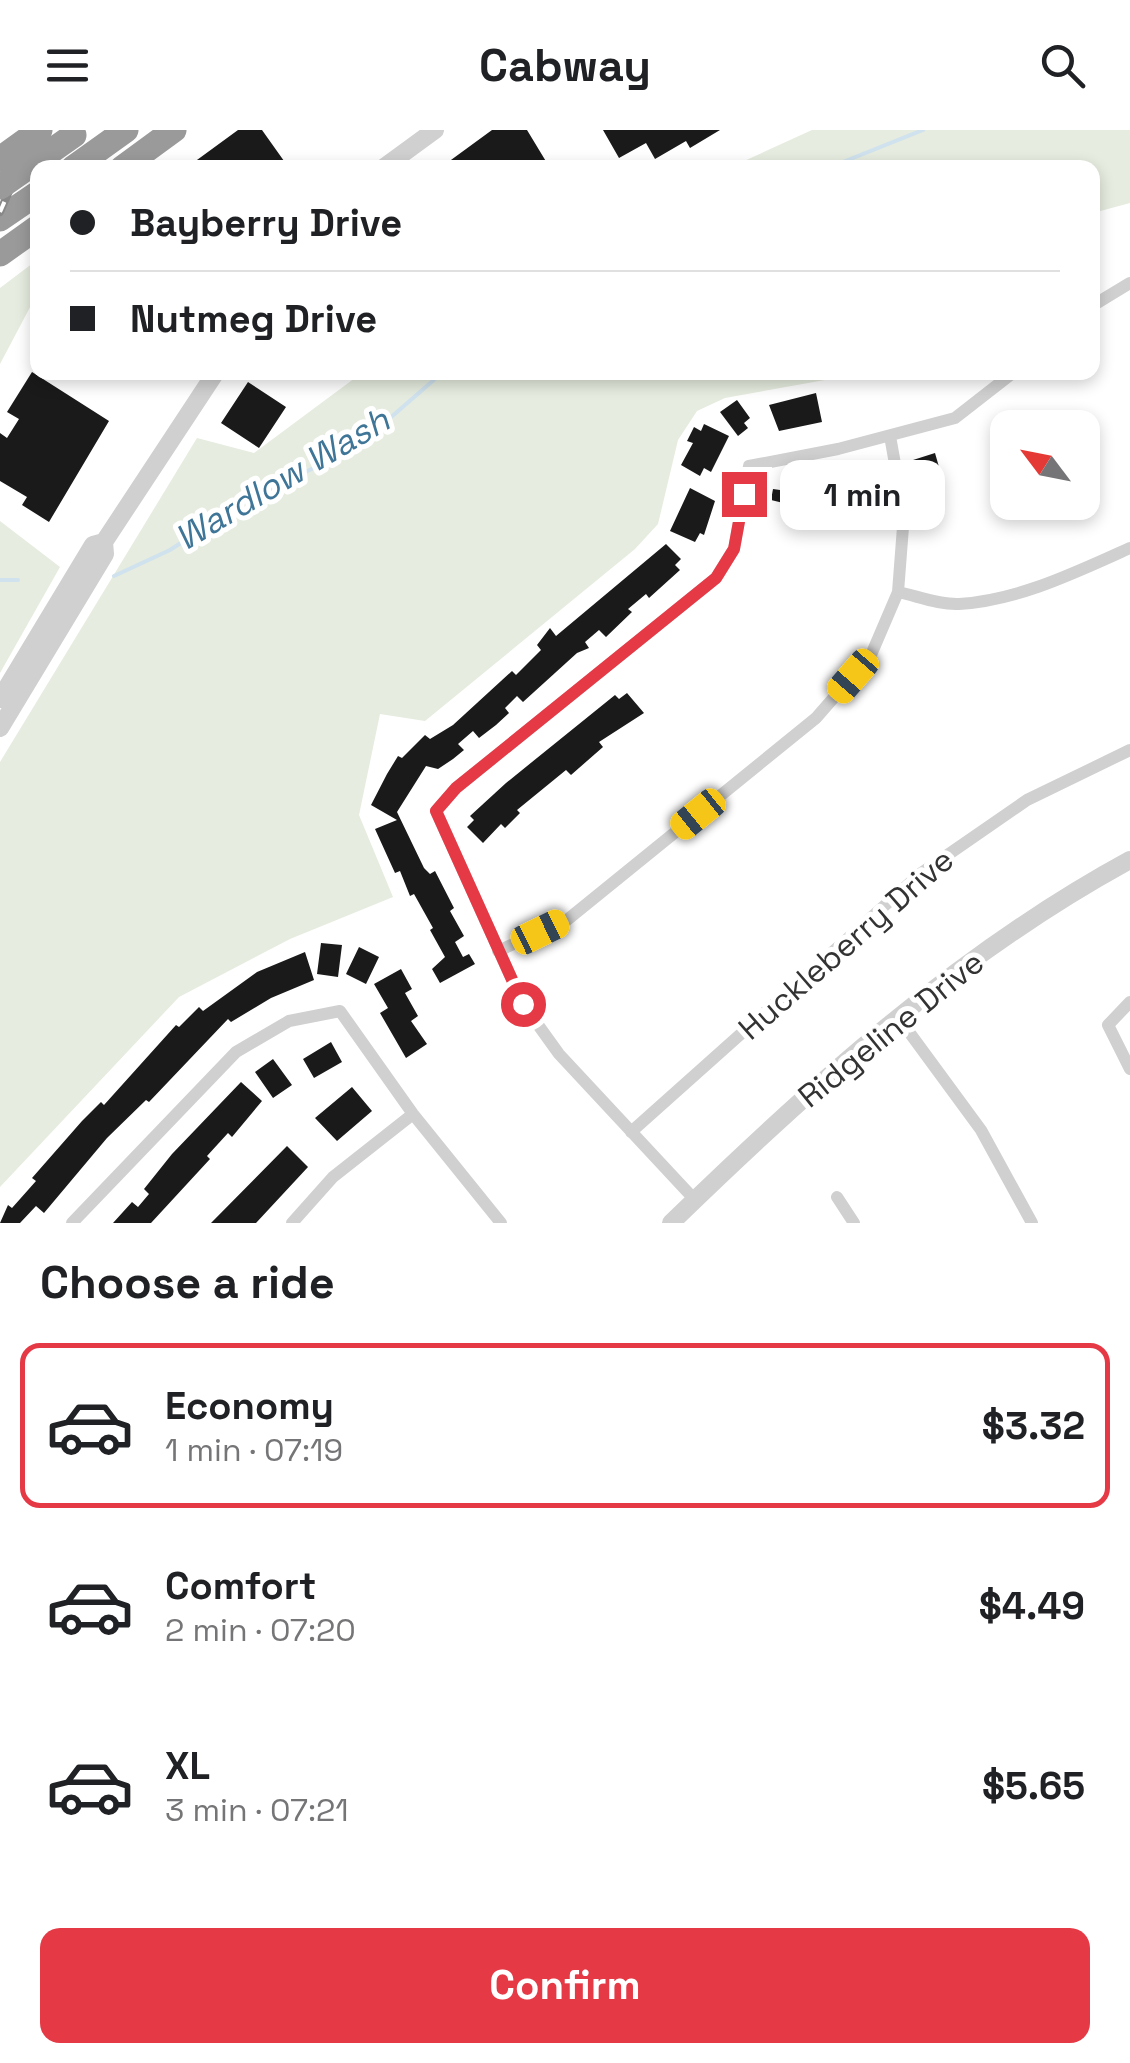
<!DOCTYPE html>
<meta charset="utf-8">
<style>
:root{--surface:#fff;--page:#f6f6f6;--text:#202124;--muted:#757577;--line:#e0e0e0;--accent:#e63946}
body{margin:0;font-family:"Space Grotesk",sans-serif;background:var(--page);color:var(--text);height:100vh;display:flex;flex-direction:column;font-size:38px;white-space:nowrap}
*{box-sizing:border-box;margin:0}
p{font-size:32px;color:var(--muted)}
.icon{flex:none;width:55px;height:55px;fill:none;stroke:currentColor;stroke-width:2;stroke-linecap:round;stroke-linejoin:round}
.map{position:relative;height:1093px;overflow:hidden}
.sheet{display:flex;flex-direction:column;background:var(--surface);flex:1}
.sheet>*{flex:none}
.guide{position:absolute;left:30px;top:30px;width:1070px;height:220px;border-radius:20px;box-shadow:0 5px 15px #0003;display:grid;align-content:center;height:220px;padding:0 40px;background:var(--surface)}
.needle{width:65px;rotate:302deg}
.controls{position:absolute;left:990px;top:280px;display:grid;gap:20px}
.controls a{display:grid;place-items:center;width:110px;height:110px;border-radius:20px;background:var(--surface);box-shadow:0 5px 15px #0003;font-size:50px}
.end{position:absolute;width:45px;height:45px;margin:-22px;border:12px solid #e63946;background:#fff;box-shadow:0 0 0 5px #fff}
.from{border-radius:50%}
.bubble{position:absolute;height:70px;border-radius:20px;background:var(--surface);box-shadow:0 5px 15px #0003;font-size:32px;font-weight:600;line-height:70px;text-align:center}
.car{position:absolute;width:30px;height:60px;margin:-30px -15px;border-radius:12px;box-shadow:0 0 8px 2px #0007;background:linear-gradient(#f5c518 24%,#345 0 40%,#f5c518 0 76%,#345 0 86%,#f5c518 0)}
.guide b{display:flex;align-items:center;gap:35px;height:95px;font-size:38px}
.guide b+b{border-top:2px solid var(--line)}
.guide i{width:25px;height:25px;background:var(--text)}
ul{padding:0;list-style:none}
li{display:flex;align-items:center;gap:30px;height:165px;margin:0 20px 15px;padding:0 20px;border:5px solid transparent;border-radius:20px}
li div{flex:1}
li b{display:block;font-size:38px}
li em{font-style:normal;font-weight:600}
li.active{border-color:var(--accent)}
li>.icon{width:90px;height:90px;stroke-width:1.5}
h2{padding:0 40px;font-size:45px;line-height:120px}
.cta{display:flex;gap:20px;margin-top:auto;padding:20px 40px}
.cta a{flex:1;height:115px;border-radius:20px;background:var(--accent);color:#fff;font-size:40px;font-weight:600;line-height:115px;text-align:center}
header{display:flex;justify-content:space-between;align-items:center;height:130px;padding:0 40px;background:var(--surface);font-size:45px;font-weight:600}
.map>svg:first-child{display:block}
.green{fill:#e6ecdf}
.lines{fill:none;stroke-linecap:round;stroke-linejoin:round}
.stream{stroke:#cfe2ee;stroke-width:4}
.building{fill:#1a1a1a}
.minor{stroke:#d0d0d0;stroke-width:12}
.tertiary{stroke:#d0d0d0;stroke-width:18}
.motorway{stroke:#9a9a9a;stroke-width:25}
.rail-casing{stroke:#888;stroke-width:8}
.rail{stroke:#fff;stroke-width:4;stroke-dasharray:11;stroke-linecap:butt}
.motorway-bridge{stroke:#9a9a9a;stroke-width:25}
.route{stroke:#e63946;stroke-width:12}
.labels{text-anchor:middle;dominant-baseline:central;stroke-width:10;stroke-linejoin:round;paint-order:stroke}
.street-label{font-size:32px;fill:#333;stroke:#fff}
.water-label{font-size:35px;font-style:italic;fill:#3f7597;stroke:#fff}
</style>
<header><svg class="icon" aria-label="menu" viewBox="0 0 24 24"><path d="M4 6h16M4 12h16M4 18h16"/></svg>Cabway<svg class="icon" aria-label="search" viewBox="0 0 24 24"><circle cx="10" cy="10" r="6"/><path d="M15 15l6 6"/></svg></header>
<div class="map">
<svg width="1130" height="1093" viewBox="0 0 1130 1093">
<rect width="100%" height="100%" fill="#fff"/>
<path class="green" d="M812 0H1130V73L1093 83 1092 38 731 37Z
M37 130V164L0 234V158Z
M363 242 864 243 725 268 697 281 678 310 658 394 635 419 425 591 380 584 359 685 393 767 290 809 179 867 0 1057V632L197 308 254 323Z
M0 391 60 437 0 543Z"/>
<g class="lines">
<path class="stream" d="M828 38 923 0
M114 446 170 420 245 371 324 333 382 295 443 242
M0 450H18"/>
</g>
<path class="building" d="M238 0H262L289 38H186Z
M492 0H527L550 38H440Z
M603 0H720L690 18 686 11 655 29 646 13 619 28Z
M32 242 109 291 49 392 22 375 27 367 0 351V303L7 308 19 289 7 282Z
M248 252 286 277 259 318 221 293Z
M816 263 822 292 779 301 769 275Z
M737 270 750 288 744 293 748 298 738 306 720 282Z
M704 294 729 306 711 342 704 338 700 346 681 335 693 313 687 311 694 297 701 301Z
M935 323 943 351 920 357 913 330Z
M782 352 803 356 801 364 807 365 804 378 771 370 773 359 780 360Z
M690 358 715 371 704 405 700 403 695 412 670 401Z
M666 414 681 429 675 435 680 440 649 468 646 464 628 479 632 482 606 507 599 500 585 512 589 518 577 523 523 572 517 566 505 578 509 583 496 595 479 608 473 601 458 614 464 620 453 629 438 639 426 636 397 682 424 738 430 744 435 741 454 778 450 781 464 806 455 812 463 827 469 824 475 834 440 853 432 839 445 827 430 800 433 798 414 764 410 766 400 741 395 743 375 699 397 690 371 675 387 644 398 626 402 628 425 605 430 609 453 595 512 541 516 545 541 520 537 515 550 498 556 506Z
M627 563 644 583 599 612 603 617 571 645 566 640 517 680 520 683 505 698 501 694 483 713 467 697 474 690 470 686 506 653 615 565 619 569Z
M321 813 342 815 338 847 317 844Z
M359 817 379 827 366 854 346 844Z
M305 822 314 850 271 868 231 892 228 889 149 972 146 970 107 1008 44 1083 36 1076 20 1093H0L8 1075 12 1078 36 1051 32 1048 82 991 101 972 104 975 176 895 179 897 199 877 203 881 257 842Z
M401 839 412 859 405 863 418 886 411 891 427 914 406 928 380 883 388 878 374 854Z
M331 912 342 932 314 948 303 929Z
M273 929 292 955 273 968 255 942Z
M241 952 262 971 232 1007 228 1003 207 1026 210 1029 151 1093H113L132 1072 138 1077 149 1064 144 1059 172 1024Z
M352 957 372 981 337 1011 315 988Z
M287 1016 308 1037 256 1093H211Z"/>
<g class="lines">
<path class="minor" d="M1092 176 1130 153
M898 462C917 466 940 475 959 474 1020 470 1076 442 1130 418
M498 821 567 790 816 588 871 525 898 462 904 384 890 306
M1130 872 1108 895 1130 939
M898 887 981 1000 1032 1093
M631 1002 920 744 1027 670 1130 620
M837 1067 854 1093
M695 1070 559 924 523 874 436 681 456 658 716 448 734 419 749 336 838 319 955 288 1014 242
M72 1093 236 922 289 891 340 881 413 984 501 1093
M292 1093 333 1047 413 984"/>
<path class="tertiary" d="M383 38 435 0
M0 569 93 415 104 412 216 242
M0 598 105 424 104 412
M671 1093C811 957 957 824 1130 730"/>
<path class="motorway" d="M73 38 126 0
M122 38 174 0
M0 89 38 63
M0 124 38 97"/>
<g class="rail-casing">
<path id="rail" d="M0 82 36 0"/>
</g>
<use href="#rail" class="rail"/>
<path class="motorway-bridge" d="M0 29 40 0
M0 57 74 5"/>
</g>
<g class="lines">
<path class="route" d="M523 874 436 681 456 658 716 448 734 419 744 364"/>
</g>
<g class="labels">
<g class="street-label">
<text transform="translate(846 814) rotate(-41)">Huckleberry Drive</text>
<text transform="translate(891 899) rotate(-39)">Ridgeline Drive</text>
</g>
<g class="water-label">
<text transform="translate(282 349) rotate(-31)">Wardlow Wash</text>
</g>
</g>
</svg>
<div class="controls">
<a><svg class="needle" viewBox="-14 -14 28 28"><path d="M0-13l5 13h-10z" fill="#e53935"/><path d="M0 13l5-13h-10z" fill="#757577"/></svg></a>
</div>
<i class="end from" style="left:523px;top:874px"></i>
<i class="end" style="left:744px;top:364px"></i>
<div class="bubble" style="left:780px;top:330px;width:165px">1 min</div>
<i class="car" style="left:853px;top:546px;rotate:221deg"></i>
<i class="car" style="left:698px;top:684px;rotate:231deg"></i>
<i class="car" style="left:540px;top:802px;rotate:64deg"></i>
<div class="guide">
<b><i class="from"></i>Bayberry Drive</b>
<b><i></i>Nutmeg Drive</b>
</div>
</div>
<section class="sheet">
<h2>Choose a ride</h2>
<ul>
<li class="active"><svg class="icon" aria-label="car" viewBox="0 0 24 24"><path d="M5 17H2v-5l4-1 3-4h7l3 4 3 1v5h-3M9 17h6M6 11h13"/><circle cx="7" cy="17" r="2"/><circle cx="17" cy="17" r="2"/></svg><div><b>Economy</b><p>1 min · 07:19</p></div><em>$3.32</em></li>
<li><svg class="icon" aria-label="car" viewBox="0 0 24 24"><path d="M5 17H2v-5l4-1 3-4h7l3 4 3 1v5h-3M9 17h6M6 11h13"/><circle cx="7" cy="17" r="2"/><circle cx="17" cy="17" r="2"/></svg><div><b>Comfort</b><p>2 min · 07:20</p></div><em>$4.49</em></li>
<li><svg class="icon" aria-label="car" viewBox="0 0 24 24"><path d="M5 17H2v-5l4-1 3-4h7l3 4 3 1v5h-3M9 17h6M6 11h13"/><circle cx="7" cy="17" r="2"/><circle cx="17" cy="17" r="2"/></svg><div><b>XL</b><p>3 min · 07:21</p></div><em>$5.65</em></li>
</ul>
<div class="cta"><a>Confirm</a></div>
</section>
